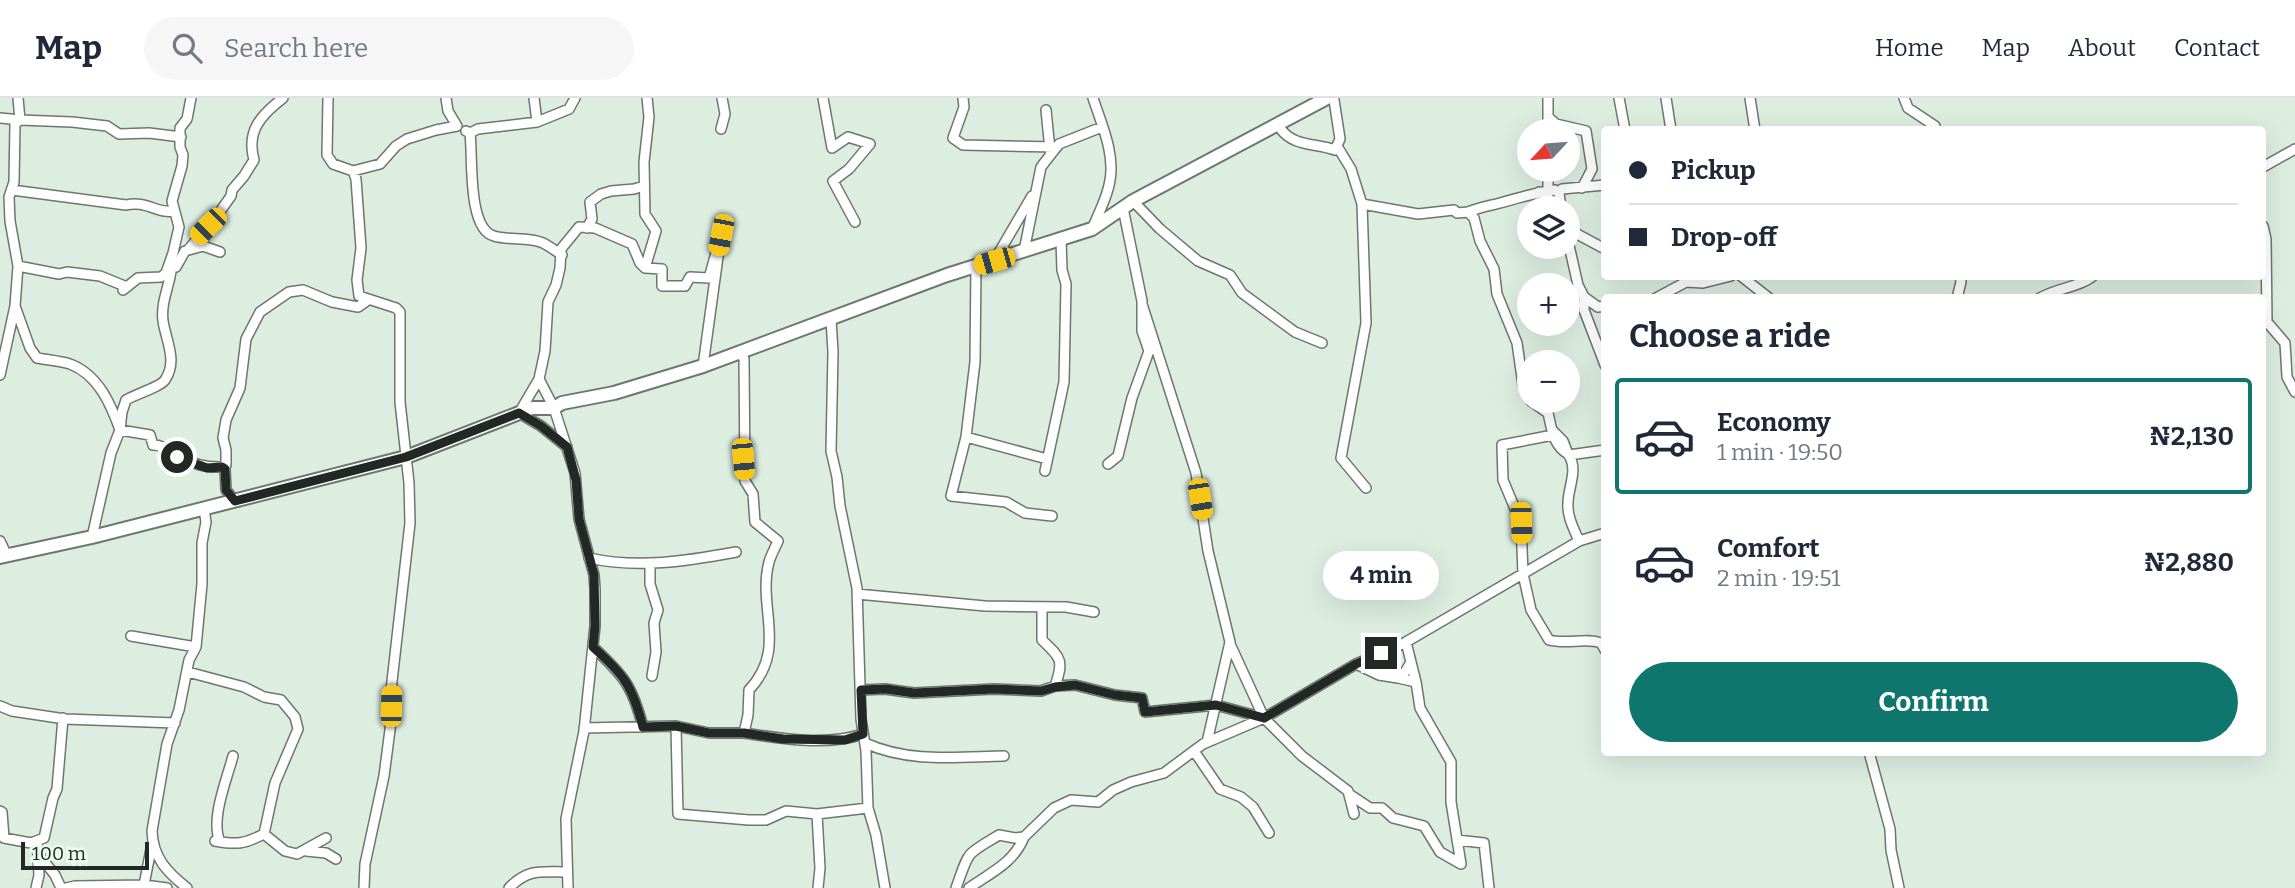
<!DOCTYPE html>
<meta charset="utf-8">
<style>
:root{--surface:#fff;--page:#f6f6f7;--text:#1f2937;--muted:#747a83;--line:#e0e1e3;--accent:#0f766e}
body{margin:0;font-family:Bitter,serif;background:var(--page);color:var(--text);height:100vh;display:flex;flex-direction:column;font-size:26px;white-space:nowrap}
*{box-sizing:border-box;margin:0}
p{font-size:23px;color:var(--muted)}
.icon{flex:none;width:38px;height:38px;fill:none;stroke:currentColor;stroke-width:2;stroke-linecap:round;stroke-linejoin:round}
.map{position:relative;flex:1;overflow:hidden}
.sheet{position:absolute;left:1601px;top:196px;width:665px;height:462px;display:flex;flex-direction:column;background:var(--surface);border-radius:7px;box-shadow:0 7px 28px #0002}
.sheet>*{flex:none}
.banner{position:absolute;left:1601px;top:28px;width:665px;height:154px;border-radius:7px;box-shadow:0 7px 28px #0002;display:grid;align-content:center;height:154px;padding:0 28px;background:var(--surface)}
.needle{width:46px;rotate:244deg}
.buttons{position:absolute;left:1517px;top:21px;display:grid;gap:14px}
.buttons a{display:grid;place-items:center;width:63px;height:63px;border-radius:50%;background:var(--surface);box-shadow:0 7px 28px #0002;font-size:35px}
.scale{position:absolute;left:21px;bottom:18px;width:128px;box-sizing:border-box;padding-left:7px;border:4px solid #222823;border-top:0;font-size:19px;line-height:24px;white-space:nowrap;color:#222823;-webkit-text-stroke:5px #ebfbee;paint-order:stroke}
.end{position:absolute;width:32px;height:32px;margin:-16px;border:9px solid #222823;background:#fff;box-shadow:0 0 0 4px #fff}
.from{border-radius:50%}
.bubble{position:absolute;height:49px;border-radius:24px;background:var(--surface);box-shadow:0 7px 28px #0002;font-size:23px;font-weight:700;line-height:49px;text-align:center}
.car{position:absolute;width:21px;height:42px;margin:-21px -10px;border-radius:9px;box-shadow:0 0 5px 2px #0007;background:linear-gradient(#f5c518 24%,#345 0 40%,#f5c518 0 76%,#345 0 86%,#f5c518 0)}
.banner b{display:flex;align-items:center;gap:24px;height:66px;font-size:26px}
.banner b+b{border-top:2px solid var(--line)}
.banner i{width:18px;height:18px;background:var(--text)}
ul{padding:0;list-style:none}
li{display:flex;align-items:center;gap:21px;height:116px;margin:0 14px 10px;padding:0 14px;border:4px solid transparent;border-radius:7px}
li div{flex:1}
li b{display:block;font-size:26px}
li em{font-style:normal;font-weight:700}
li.active{border-color:var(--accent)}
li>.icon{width:63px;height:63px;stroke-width:1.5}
h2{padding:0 28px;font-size:32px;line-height:84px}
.primary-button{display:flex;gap:14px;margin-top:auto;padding:14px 28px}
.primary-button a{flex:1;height:80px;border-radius:42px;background:var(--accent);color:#fff;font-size:28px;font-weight:700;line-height:80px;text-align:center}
header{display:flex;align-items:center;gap:42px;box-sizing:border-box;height:98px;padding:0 35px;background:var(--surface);border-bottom:2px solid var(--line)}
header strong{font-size:33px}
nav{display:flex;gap:38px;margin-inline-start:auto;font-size:24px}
.search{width:490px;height:63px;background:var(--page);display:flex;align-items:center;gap:18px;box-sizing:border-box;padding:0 24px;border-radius:38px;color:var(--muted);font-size:26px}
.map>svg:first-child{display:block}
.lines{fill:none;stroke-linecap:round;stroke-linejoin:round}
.street-casing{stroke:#6a786d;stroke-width:12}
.secondary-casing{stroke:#6a786d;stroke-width:16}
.street{stroke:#fff;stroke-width:9}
.secondary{stroke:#fff;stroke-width:12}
.route{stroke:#222823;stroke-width:9}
</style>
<header>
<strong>Map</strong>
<div class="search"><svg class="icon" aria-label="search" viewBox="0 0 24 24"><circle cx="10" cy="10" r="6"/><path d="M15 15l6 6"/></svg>Search here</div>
<nav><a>Home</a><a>Map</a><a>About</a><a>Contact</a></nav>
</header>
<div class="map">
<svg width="2295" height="790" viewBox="0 0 2295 790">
<rect width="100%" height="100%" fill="#ddeee1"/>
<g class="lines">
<g class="street-casing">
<path id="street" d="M328 0 327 57 333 66 353 73 356 81 361 150 357 182 359 198 396 210 400 214V304L409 385 410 425 391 592V624L384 678 365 766 364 790
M534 0 537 24 569 11 575 0
M823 0 832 50 848 39 870 46 849 71 833 83 855 124
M963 0 964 9 953 40 963 47 1057 49
M1619 0 1625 32
M1666 0 1671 32
M1750 0 1755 32
M1904 0 1908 10 1935 28 1936 32
M1046 12 1050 52
M1548 19 1556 26 1586 33 1592 71 1582 90
M0 20 20 22 18 0
M1280 30C1293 49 1316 45 1335 52L1340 41 1334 2
M721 31 725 16 722 0
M466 33 470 35 478 31 537 24
M1548 33V0
M470 35C473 58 467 131 494 138 510 143 528 138 543 145 549 148 556 153 562 157
M181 39 149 35 119 36 107 28 72 24 20 22 15 26 14 84 9 99 10 123 18 168 15 208 30 250 37 260C48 262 60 263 70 266 99 277 111 307 120 332L150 337 153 347C165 347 168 354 178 359 193 366 206 370 222 369L225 371 226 392 235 403
M1337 48 1351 71 1362 106 1418 116 1454 112 1457 115 1468 114 1474 120 1480 143 1494 171 1497 196 1517 245 1523 287 1530 300
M2263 69 2295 51
M1548 72V93
M353 73 380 66 396 48 407 41 436 32 457 28 448 13 446 0
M12 92 126 107C146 102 157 116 174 113
M1539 94 1546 97 1557 110
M1559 95 1562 91 1605 87
M1133 103 1160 131 1198 163 1230 177 1242 195 1295 234 1322 245
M1362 106 1366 225 1341 360 1366 390
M1468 114C1480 109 1488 108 1500 105 1519 100 1536 94 1555 92L1559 95 1561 110
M1568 124 1577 136 1605 151
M2263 128 2266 141 2267 224 2285 245 2287 279 2295 294
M1093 129C1099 114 1108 98 1110 82 1115 55 1101 25 1093 0
M587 130 592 121 590 104 601 96 611 93 634 91 644 88
M1568 143 1578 187 1584 199 1598 209 1605 208
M188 152 219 115 231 98 232 92 244 78 254 62C246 33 261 17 283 0
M1024 153 1041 69 1059 46 1102 29
M994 163 1032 98
M173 167 176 169 185 153 203 148 220 154
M18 168 59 176 67 174 100 178 127 189
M976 168 975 264 966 339 951 398 1006 404 1025 415 1052 418
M645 170 656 133 645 116 644 64 649 19 647 0
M1741 178 1769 200
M123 192 138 180 161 179 166 175 173 155 179 129 172 103 182 68 183 57 180 49V30L187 21 191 0
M1584 199V212L1605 267
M1656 200 1686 184 1703 185 1731 178
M1957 200 1961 184 1960 178
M2040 200C2057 190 2080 189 2093 178
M1142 206 1196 375 1208 453 1230 544 1207 644
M831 221 833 254 831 353 837 379 840 408 857 490 861 621 866 653 868 710
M740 253 744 261 745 383 753 396 755 424 778 443C775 450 771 457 769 464 757 509 788 551 749 592L748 617 744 635H709L676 628 678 716 749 722H766L786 713 817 716
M0 277 15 208
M539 281 554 310 575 375 579 421 594 477 595 491V528L584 633 566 721 568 790
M1531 303 1548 315C1552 332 1553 347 1568 356L1563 343 1552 332
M1553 337 1502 347 1503 382 1521 425 1523 476 1531 512 1549 542C1568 547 1585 539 1601 545L1605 552
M966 339 1047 361
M567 349 541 328 519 315 539 281 545 253 548 204 556 187 560 170 561 151 579 129 595 130 632 146 640 165 645 170 662 171V188H685L690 179 709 180 721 137 703 268
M1568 356C1579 371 1568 389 1568 405 1567 419 1574 431 1579 443
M1569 357 1605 352
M1108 366 1118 358 1132 300 1149 253 1142 233V203L1123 110
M222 369 226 367V352L223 340 226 322 240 290 246 241 260 214 289 194 303 192 332 204 358 209 368 202
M1045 373 1064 284 1066 186 1062 172 1061 142
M92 439 111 355 120 332 122 314 126 302C136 296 160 289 165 282 178 263 166 243 163 223 160 200 174 181 172 158
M0 443 7 458
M589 460C638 471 687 463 736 454
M650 465V486L658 512 654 525 656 554 652 578
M857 496 985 508 1066 509 1094 514
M1042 510V542C1061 560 1064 562 1055 588
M131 538 196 549
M1230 546 1264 620
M593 549C624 578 632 587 643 629
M1356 566 1379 577 1398 580 1405 574 1411 564 1406 544
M188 574 244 589 264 599 281 602 295 619 298 631 275 685 264 736C244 746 237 747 215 743
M1398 580 1416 584 1411 564
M1416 584 1420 610 1451 664V704L1461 766
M861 592 885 591 914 595 994 591 1041 593 1055 588 1075 587 1115 597 1142 600 1145 614 1216 607 1264 620 1356 566 1406 544 1579 443 1605 435
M0 608 12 613 65 621 175 625
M584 630 676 628
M744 635C783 641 826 648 863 636
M865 645C909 665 956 659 1004 658
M1194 653 1220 691 1241 699 1253 709 1269 735
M1869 654 1890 731 1891 752 1899 790
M1349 696 1370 710H1382L1393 720 1424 728 1440 754 1461 766
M0 713 2 714 4 740 31 745 44 740 53 700 57 691 63 620
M264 736 285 753 297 756 326 740
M1457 742 1484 745 1489 790
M220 744C210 721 227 681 233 658
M306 753 326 755 336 761
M39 757 55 777 61 790
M144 787 152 746
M36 790 39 777 37 744
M66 790 75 788 144 787 167 790
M187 790C167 774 153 760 152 733L167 646 179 612 189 562 196 549 202 486V445L206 424 204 411
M509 790C528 770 542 774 567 774
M818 790 820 770 817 716 868 710 876 737 885 790
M956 790C970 752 964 758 999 737L1015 740 1024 739 1054 710 1071 702 1098 704 1113 692 1131 684 1164 675 1203 646 1264 620 1302 658 1348 693 1354 716
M969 790C990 775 1014 765 1024 739"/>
</g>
<g class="secondary-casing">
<path id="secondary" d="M0 459 92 439 406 359 532 310H554L562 305 614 295 703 268 947 177 1092 131 1133 103 1327 0"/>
</g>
<use href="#street" class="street"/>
<use href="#secondary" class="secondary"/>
</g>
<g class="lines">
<path class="route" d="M177 359 207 370 222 369 225 371 226 392 235 403 406 359 519 315 541 328 567 349 576 382 579 421 594 477 595 528 593 549C624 577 632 587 643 629L676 628 709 635H744L783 641 845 642 863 636 861 592 886 591 914 595 994 591 1041 593 1055 589 1075 587 1115 597 1142 600 1145 614 1216 607 1264 620 1356 566 1381 555"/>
</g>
</svg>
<div class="buttons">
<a><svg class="needle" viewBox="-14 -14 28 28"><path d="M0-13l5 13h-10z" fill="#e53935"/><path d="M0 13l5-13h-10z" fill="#747a83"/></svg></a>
<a><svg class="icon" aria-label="layers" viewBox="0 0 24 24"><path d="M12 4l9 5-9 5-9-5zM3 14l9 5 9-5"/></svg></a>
<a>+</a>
<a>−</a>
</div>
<div class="scale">100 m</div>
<i class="end from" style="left:177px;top:359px"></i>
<i class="end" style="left:1381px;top:555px"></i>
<div class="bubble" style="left:1323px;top:453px;width:116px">4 min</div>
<i class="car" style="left:208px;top:128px;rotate:225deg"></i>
<i class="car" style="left:721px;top:137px;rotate:191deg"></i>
<i class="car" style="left:994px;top:163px;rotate:254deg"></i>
<i class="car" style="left:743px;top:361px;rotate:175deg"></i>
<i class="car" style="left:1200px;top:401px;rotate:171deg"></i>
<i class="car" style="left:1521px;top:425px;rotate:178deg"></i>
<i class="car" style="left:391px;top:608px;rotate:1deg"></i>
<div class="banner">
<b><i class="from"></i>Pickup</b>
<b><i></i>Drop-off</b>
</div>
<section class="sheet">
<h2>Choose a ride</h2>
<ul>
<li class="active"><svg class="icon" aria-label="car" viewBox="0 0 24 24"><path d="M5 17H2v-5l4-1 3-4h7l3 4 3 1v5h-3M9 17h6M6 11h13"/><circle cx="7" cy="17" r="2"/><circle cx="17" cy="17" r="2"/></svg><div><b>Economy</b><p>1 min · 19:50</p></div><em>₦2,130</em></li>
<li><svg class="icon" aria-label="car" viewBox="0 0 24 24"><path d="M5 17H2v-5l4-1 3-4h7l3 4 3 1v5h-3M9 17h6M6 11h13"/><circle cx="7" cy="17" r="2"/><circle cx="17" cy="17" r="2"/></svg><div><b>Comfort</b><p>2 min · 19:51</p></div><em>₦2,880</em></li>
</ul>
<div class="primary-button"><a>Confirm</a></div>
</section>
</div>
